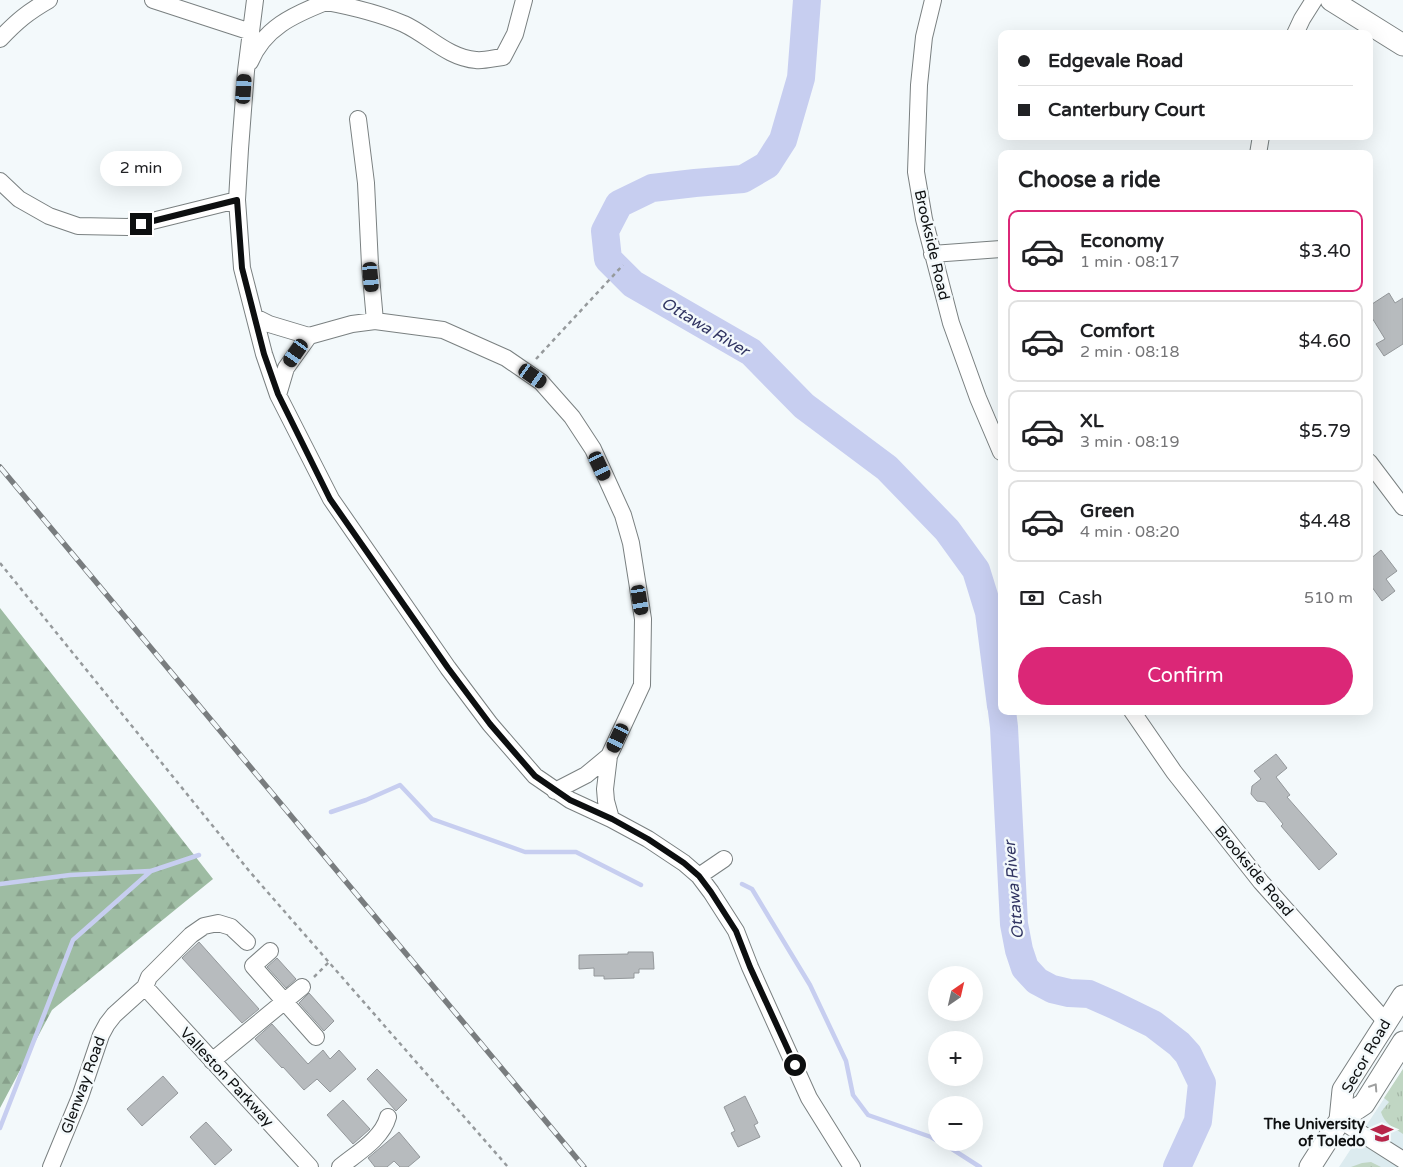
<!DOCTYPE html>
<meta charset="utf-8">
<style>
:root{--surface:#fff;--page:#f2f2f2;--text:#202124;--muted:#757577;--line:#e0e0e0;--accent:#db2777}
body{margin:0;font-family:"Varela Round",sans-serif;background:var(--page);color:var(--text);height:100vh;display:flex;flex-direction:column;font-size:19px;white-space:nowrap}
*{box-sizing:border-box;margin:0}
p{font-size:16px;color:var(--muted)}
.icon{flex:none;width:28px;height:28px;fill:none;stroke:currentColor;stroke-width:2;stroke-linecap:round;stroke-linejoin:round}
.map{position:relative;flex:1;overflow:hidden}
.drawer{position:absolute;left:998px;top:150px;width:375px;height:565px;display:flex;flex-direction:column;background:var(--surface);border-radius:10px;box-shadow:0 5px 20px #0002}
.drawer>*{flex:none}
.guide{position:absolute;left:998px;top:30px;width:375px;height:110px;border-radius:10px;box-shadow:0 5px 20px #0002;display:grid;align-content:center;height:110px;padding:0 20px;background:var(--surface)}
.needle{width:32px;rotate:34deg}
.fabs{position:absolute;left:928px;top:966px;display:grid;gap:10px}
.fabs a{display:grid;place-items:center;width:55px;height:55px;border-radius:50%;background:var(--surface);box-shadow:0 5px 20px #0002;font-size:25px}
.end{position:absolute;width:22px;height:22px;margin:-11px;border:6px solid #0d0f10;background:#fff;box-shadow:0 0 0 2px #fff}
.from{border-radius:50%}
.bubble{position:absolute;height:35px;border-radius:18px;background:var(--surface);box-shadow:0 5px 20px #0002;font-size:16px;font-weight:600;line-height:35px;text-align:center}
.car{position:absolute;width:15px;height:30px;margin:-15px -8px;border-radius:6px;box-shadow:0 0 4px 1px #0007;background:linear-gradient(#222 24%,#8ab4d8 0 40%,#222 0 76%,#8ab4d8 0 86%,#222 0)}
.guide b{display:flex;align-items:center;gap:18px;height:48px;font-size:19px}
.guide b+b{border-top:1px solid var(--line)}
.guide i{width:12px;height:12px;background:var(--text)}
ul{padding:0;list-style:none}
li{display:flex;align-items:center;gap:15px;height:82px;margin:0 10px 8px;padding:0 10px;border:2px solid var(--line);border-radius:10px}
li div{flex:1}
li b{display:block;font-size:19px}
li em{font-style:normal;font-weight:600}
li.active{border-color:var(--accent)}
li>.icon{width:45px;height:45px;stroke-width:1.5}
h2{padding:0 20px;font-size:22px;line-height:60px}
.pay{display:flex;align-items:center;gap:12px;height:55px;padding:0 20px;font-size:19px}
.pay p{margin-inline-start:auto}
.action{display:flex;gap:10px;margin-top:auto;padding:10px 20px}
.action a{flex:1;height:58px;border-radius:30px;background:var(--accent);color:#fff;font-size:20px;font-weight:600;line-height:58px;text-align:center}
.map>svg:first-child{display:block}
.built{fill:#dcebef}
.grass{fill:url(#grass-tufts)}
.forest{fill:url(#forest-firs)}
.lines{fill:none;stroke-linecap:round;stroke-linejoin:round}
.stream{stroke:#c7cef0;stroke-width:4.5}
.river{stroke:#c7cef0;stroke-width:28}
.building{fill:#b7bbbe;stroke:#94989b}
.minor-casing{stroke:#7a8081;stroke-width:18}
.major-casing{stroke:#7a8081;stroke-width:23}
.path{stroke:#969a9c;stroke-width:2.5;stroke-dasharray:4 4;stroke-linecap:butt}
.minor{stroke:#fff;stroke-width:16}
.major{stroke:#fff;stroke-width:21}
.rail-casing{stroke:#797d7f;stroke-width:5.5}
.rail{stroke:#f3f9fb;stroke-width:4;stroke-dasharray:11;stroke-linecap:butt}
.oneway{stroke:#9e9f9f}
.route{stroke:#0d0f10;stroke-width:6}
.labels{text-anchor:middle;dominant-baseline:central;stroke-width:5;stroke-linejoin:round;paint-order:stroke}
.street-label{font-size:15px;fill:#0d0f10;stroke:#f3f9fb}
.poi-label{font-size:15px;font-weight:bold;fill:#0d0f10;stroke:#f3f9fb;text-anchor:end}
.water-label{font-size:16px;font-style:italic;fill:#313562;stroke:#f3f9fb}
</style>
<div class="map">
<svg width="1403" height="1167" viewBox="0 0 1403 1167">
<defs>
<pattern id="grass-tufts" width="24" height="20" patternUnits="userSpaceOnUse" patternTransform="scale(1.25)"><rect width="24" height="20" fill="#c0d6c3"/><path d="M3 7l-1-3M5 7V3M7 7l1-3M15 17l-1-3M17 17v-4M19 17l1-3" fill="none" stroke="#a4b6a6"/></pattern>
<pattern id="forest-firs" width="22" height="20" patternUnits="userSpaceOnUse" patternTransform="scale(1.25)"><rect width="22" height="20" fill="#9ebca3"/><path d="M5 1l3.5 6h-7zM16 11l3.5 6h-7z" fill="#87a08b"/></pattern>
</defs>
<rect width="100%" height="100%" fill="#f3f9fb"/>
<path class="built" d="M1403 1069V1167H1339L1391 1088Z"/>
<path class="grass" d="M1403 1069V1134C1394 1128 1384 1123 1381 1112L1389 1102 1384 1098Z
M1371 1162 1381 1167H1351L1362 1163Z"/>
<path class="forest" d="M0 608 213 879 52 1010 0 1108Z"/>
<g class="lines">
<path class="stream" d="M331 812 366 800 400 785 432 819 525 852H576L641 885
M0 884 70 875 150 871
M742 884 752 889 810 985 846 1061 853 1095 868 1115 931 1137 936 1140
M0 1128 73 940 151 871 199 855
M941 1142 980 1167"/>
<path class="river" d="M807 0 801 78 783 140 767 165 743 179 695 183 652 188 619 204 605 231 608 259 633 284 751 352 804 406 887 468 947 530 976 570 989 612 1001 706
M1002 711 1004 727 1014 924 1019 950 1025 968 1037 981 1052 989 1069 993 1089 994 1114 1005 1153 1024 1179 1044 1188 1054 1202 1083 1198 1121 1177 1167"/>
</g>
<path class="building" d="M1389 293 1395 303 1403 298V344L1384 356 1376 344 1385 339 1369 313V306Z
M1381 550 1397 571 1386 579 1395 591 1382 601 1369 583V560Z
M1276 754 1287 768 1276 777 1290 795 1287 797 1337 854 1319 870 1281 826 1283 824 1265 802 1257 801 1251 794 1252 786 1261 779 1254 771Z
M199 942 259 1009 242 1023 182 958Z
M628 952H653L654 969H639V973H634V978L604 979V976H594V968L579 969V955L628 954Z
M277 958 296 979 286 988 267 967Z
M309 993 334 1021 324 1031 299 1003Z
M272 1024 308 1064 323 1050 330 1059 339 1050 356 1069 330 1092 317 1079 304 1090 283 1067 282 1068 255 1039Z
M377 1069 407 1100 396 1111 367 1079Z
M163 1076 178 1093 142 1126 127 1109Z
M745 1096 758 1123 754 1125 760 1137 738 1147 731 1133 735 1131 724 1107Z
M343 1100 370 1129 353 1144 327 1115Z
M206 1122 232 1150 215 1165 190 1137Z
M399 1132 420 1157 408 1167H400L394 1161 387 1167H375L368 1158Z"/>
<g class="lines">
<g class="minor-casing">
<path id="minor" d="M153 0 251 32
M255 0 246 71 240 149 237 200 242 268 264 354 278 395 331 499 448 668 490 724 535 776 570 800 611 819 648 839 684 863 699 876 711 892 736 931 750 967 809 1098 852 1167
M323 0 326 2C353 7 378 13 404 24 428 35 448 58 476 60 484 61 494 58 503 57L515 34 524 0
M933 0 924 37 919 85 916 172 924 219 951 323 978 398 1001 452
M1295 34 1302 19 1314 0
M0 39C17 21 28 12 49 0
M250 62C264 28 293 15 326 2
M358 119 366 183 370 265 375 321
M1258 154 1261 136
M0 181 19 199 49 216 78 226 128 227 237 200
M932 254 1001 249
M255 317 269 324 309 336 352 324 375 321 443 330 506 358 541 382 572 417 593 449 623 515 631 543 643 619 642 685 609 756 605 789 606 801 611 819
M278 395 286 368 309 336
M1369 462 1403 507
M1132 711 1174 772 1261 882 1386 1022
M555 791 586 775 609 756
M699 876 724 859
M270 951 253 966 316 1037
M145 987 310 1167
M212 1061 302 987
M1340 1120 1403 1160
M51 1167 80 1097 101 1035 107 1024 114 1015 145 987 149 977 191 935 204 926 218 923 231 927 247 942
M340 1167C357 1153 382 1139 388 1117"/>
</g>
<g class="major-casing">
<path id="major" d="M1331 0 1403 45
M1340 1120 1343 1090 1403 996
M1310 1167 1340 1120 1364 1104 1403 1042"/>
</g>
<path class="path" d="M536 359 623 265
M0 563 250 872 508 1167
M314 977 329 962"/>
<use href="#minor" class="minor"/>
<use href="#major" class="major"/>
<g class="rail-casing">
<path id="rail" d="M0 467 584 1167"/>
</g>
<use href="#rail" class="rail"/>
</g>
<defs><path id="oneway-chevron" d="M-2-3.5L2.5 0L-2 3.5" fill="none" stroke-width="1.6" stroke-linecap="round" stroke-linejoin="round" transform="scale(1.25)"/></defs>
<use class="oneway" href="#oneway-chevron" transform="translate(1374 1087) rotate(-57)"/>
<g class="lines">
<path class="route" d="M141 224 237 200 242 268 264 354 278 394 330 499 448 668 490 724 535 776 570 800 612 819 648 839 684 863 699 876 711 892 736 931 750 967 795 1065"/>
</g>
<defs>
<g id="university-bare" transform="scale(1.725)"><path d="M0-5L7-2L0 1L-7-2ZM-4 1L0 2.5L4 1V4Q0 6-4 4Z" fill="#b72549" stroke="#f3f9fb" stroke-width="2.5" paint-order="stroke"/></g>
</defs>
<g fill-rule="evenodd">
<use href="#university-bare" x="1382" y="1133"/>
</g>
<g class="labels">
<g class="street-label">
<text transform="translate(932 245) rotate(77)">Brookside Road</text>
<text transform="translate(1254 871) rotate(50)">Brookside Road</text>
<text transform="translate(1366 1056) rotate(-60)">Secor Road</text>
<text transform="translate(227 1077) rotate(47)">Valleston Parkway</text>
<text transform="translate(83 1085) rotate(-70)">Glenway Road</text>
</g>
<g class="poi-label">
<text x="1365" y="1124">The University<tspan x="1365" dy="17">of Toledo</tspan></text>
</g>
<g class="water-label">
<text transform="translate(705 327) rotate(31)">Ottawa River</text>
<text transform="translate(1014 890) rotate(-95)">Ottawa River</text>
</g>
</g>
</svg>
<div class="fabs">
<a><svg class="needle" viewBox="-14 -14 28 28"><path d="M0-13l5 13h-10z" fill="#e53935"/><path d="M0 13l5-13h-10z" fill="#757577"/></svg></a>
<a>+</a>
<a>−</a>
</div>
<i class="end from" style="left:795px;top:1065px"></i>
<i class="end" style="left:141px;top:224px"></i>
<div class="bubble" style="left:100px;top:151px;width:82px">2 min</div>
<i class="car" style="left:244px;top:89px;rotate:4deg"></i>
<i class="car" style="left:371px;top:277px;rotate:175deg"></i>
<i class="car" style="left:296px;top:353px;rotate:215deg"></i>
<i class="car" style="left:533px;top:376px;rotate:125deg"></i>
<i class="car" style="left:600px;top:466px;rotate:155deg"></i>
<i class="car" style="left:640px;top:600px;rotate:171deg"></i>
<i class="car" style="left:618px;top:738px;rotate:205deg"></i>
<div class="guide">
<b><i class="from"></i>Edgevale Road</b>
<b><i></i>Canterbury Court</b>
</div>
<section class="drawer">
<h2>Choose a ride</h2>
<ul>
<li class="active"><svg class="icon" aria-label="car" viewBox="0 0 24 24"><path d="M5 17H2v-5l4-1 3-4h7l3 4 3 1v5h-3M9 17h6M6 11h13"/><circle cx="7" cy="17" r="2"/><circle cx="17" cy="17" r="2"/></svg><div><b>Economy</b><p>1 min · 08:17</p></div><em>$3.40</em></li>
<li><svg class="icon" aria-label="car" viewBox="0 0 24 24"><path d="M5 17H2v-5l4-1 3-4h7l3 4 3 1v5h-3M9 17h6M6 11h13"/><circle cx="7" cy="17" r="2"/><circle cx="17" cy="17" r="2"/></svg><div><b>Comfort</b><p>2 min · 08:18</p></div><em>$4.60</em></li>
<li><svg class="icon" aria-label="car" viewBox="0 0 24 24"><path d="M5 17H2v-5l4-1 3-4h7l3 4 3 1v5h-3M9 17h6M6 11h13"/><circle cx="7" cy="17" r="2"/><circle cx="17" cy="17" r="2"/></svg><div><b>XL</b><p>3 min · 08:19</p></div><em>$5.79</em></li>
<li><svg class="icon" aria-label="car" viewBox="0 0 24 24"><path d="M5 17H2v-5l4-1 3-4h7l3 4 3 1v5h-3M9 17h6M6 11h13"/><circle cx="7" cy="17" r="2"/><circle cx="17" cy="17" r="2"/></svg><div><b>Green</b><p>4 min · 08:20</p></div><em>$4.48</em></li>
</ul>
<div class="pay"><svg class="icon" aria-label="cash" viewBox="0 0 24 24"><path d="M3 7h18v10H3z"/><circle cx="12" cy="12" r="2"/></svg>Cash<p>510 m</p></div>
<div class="action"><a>Confirm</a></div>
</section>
</div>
